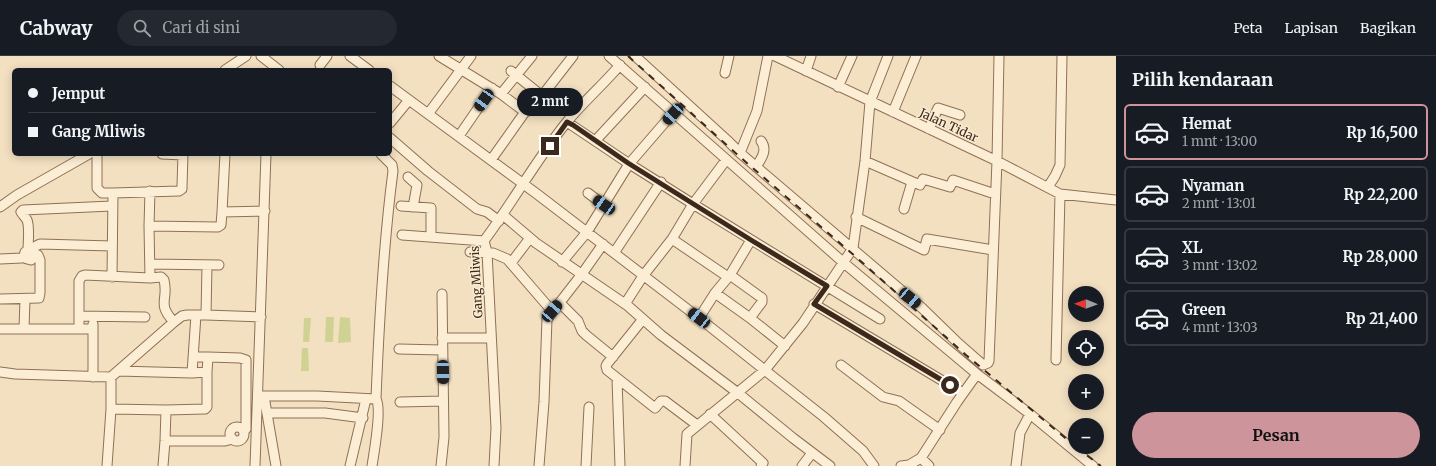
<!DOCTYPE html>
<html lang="id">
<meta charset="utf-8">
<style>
:root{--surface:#171b24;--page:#242831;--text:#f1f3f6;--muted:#9ea1a6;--line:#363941;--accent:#ce949b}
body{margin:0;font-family:Merriweather,serif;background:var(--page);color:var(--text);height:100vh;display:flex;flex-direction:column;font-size:15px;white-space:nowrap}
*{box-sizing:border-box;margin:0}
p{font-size:13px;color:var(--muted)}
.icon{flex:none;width:22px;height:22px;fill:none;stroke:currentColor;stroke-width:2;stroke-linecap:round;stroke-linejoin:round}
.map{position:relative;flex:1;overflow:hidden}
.drawer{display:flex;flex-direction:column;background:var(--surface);width:320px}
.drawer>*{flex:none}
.banner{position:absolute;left:12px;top:12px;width:380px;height:88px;border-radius:6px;box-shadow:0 2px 10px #0003;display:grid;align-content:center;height:88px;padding:0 16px;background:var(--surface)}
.needle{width:26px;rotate:271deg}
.controls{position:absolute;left:1068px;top:230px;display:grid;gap:8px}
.controls a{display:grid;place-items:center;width:36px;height:36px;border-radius:50%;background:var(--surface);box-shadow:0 2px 10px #0003;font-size:20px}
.end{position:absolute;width:18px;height:18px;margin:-9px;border:5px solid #3d291c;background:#fff;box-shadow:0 0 0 2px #fff}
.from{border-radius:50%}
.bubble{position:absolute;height:28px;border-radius:14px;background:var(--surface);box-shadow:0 2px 10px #0003;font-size:13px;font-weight:700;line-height:28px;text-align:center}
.car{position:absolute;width:12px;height:24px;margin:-12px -6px;border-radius:5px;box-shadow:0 0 3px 1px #0007;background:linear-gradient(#222 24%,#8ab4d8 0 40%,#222 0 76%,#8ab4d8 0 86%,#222 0)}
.banner b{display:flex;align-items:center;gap:14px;height:38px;font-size:15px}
.banner b+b{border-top:1px solid var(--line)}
.banner i{width:10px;height:10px;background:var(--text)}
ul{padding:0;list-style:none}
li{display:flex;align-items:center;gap:12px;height:56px;margin:0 8px 6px;padding:0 8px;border:2px solid var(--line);border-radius:6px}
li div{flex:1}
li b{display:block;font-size:15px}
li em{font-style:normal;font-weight:700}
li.active{border-color:var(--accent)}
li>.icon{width:36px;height:36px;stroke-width:1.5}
h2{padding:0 16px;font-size:18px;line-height:48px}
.primary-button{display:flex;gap:8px;margin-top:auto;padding:8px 16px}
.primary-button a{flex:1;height:46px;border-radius:24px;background:var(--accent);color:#111;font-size:16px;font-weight:700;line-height:46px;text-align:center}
header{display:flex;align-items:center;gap:24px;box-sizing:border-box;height:56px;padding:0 20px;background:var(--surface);border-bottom:1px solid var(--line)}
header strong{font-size:19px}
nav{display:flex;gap:22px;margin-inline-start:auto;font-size:14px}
.search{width:280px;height:36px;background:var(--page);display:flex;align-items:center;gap:10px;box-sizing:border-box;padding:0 14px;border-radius:22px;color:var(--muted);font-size:15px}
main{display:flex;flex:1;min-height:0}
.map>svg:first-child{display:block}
.green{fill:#d0d293}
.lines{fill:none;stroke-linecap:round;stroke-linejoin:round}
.minor-casing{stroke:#8f7056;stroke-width:11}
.minor{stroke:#fceed5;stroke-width:9}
.rail{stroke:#3d291c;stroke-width:2;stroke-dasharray:7 7;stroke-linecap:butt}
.route{stroke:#3d291c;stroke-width:5}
.labels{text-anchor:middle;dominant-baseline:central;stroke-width:3;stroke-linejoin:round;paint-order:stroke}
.street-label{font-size:12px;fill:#3d291c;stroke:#f9ebd1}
</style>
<header>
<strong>Cabway</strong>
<div class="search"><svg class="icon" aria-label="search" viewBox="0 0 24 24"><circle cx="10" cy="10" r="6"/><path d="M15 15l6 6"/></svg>Cari di sini</div>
<nav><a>Peta</a><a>Lapisan</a><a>Bagikan</a></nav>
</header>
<main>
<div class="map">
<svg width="1116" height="410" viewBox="0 0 1116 410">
<rect width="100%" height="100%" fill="#f3e0c1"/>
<path class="green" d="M326 261H334L333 286H325Z
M340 261 350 262 351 286 338 287Z
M304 262H311L309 286H303Z
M302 292H308L309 315H301Z"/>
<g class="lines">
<g class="minor-casing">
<path id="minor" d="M261 0 279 14
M350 0 369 14
M439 0 501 38 525 56
M609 0 844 207 977 318 1030 358 1093 410
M635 0 727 84 740 97 922 252 959 288 983 309 988 307 989 305 997 105 999 0
M775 0 997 105 1060 138 1116 144
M320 9 327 0
M225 14 246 0
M511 15 541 39
M806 15 811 0
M725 17 729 0
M390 30 537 138 699 262 824 361 863 395 874 410
M838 31 852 0
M501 38 532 0
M893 56 916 0
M428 58 471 0
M567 66 628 107 693 148 880 263
M390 67 409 44
M929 73 938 52 960 59
M459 80 492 32
M390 82 428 115 477 153 487 156 499 165
M596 84 645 31
M740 97 757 55 768 0
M97 98V132L102 137H113L112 221
M162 98 183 99
M225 98 222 156 265 155
M491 104 525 56 531 54 573 0
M865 105 920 129 923 123 950 131 953 124 995 138
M756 111C761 103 768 94 761 85
M408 121 417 129 413 151
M1048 131 1055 120 1060 109 1062 0
M113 137 179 135 182 133V130L183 98
M588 137 604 149
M401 150 431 152V181
M0 151 17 139 89 98
M904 153 912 126
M503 159 536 187 628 250 661 279 738 337 793 382 830 410
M856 161 924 194 927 183 993 194
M149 170 150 135
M402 179 484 185
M672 183 728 221
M28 194C28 185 30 172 27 164 25 161 23 159 21 156L23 154 112 150
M32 194 36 190 40 188 112 190
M470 196 493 197 507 203 552 255
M614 197 661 126
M0 203 22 202 24 200 25 196 28 194H32L34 197V201L31 204 27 203 24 200
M562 206 587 176 629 108 673 57
M511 207 530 182
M150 208 219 209
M730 219 762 242V246L750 262
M715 237 750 262 785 290
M0 243 39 242 40 237V204L38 199 34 197
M25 243 24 273H93
M560 247 578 265 582 275 586 279 613 301
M625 248 643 220 672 183 693 148 726 104
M814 248 963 337
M206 259 207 209
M79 260 145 261
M699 262 715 237 730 219 751 184
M643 263 607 308 606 310 607 314 655 352 661 345H665L697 369
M174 266C156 247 169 244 164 224L161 221 150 222 149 170 218 171 221 169 222 156
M0 273H24
M79 273V225L82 220 85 219 150 222
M442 282H491
M399 293 442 294
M193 301H208L207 316
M208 301 240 302 246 304V373
M1056 304 1060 138
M841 309 883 341 899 345 940 374
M118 315 192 317
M0 316 15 318 111 321
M93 321V268
M617 323 620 410
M258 340H317L376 343C382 352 374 397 372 410
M264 340 276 410
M376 343C379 267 383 191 393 115L392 109 381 98
M400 346 443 345
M111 353 166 354
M267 357H325L363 362
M710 358 763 407 761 410
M230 378a7 7 0 1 1 14 0a7 7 0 1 1-14 0Z
M165 385H225L233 383
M921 402 929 410
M107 410 111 353V321L174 266 182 260 187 259H206L261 261
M163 410 165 385 166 354 205 353 207 351V316L192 317 196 259
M255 410 266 98
M350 410 366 343
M441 410 444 381 442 238
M494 410 496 372 487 196 484 185C513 146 536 104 566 67 583 46 603 29 620 9
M539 410 544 346 547 263 582 218 603 188
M586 410 589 351
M685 410 687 378 765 314 803 267 853 192 865 105 870 46 888 0
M802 410 812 397
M901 410 909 409 921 402 957 346 977 318
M1016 410 1020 377 1030 358"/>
</g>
<use href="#minor" class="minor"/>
<path class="rail" d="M628 0 740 101 856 201 966 299 1075 390
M1076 391 1101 410"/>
</g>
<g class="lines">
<path class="route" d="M550 90 567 66 573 69 628 107 751 184 827 230 814 248 950 329"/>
</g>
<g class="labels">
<g class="street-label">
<text transform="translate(949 69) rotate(25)">Jalan Tidar</text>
<text transform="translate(476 226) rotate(-93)">Gang Mliwis</text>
</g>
</g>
</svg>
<div class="controls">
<a><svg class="needle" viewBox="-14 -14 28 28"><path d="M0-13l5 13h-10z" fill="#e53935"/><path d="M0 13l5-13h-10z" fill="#9ea1a6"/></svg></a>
<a><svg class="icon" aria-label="locate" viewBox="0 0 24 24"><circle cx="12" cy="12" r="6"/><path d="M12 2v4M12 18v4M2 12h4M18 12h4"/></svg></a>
<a>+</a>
<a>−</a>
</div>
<i class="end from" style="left:950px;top:329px"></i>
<i class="end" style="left:550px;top:90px"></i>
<div class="bubble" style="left:517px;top:32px;width:66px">2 mnt</div>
<i class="car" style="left:484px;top:44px;rotate:215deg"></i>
<i class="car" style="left:673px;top:58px;rotate:222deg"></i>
<i class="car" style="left:604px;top:149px;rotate:304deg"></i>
<i class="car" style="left:910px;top:242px;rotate:130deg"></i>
<i class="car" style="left:552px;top:255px;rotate:41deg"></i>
<i class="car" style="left:699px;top:262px;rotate:308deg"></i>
<i class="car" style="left:443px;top:316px;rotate:179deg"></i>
<div class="banner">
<b><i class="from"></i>Jemput</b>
<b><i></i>Gang Mliwis</b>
</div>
</div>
<section class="drawer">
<h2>Pilih kendaraan</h2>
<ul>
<li class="active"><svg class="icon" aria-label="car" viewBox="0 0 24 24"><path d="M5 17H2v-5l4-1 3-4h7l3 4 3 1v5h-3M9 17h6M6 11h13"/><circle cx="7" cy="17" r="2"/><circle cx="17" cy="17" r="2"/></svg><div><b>Hemat</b><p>1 mnt · 13:00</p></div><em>Rp 16,500</em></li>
<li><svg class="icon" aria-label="car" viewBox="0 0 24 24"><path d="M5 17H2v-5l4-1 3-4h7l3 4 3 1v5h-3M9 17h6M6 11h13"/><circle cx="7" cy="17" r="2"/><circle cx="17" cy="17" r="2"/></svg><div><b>Nyaman</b><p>2 mnt · 13:01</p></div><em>Rp 22,200</em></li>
<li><svg class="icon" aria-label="car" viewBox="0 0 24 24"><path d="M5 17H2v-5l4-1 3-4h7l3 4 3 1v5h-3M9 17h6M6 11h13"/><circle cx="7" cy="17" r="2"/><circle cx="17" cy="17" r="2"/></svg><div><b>XL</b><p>3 mnt · 13:02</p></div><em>Rp 28,000</em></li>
<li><svg class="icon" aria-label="car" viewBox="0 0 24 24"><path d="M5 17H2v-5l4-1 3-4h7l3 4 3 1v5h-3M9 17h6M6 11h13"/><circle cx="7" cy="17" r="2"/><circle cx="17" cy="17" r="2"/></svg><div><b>Green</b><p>4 mnt · 13:03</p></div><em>Rp 21,400</em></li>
</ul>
<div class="primary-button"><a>Pesan</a></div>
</section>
</main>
